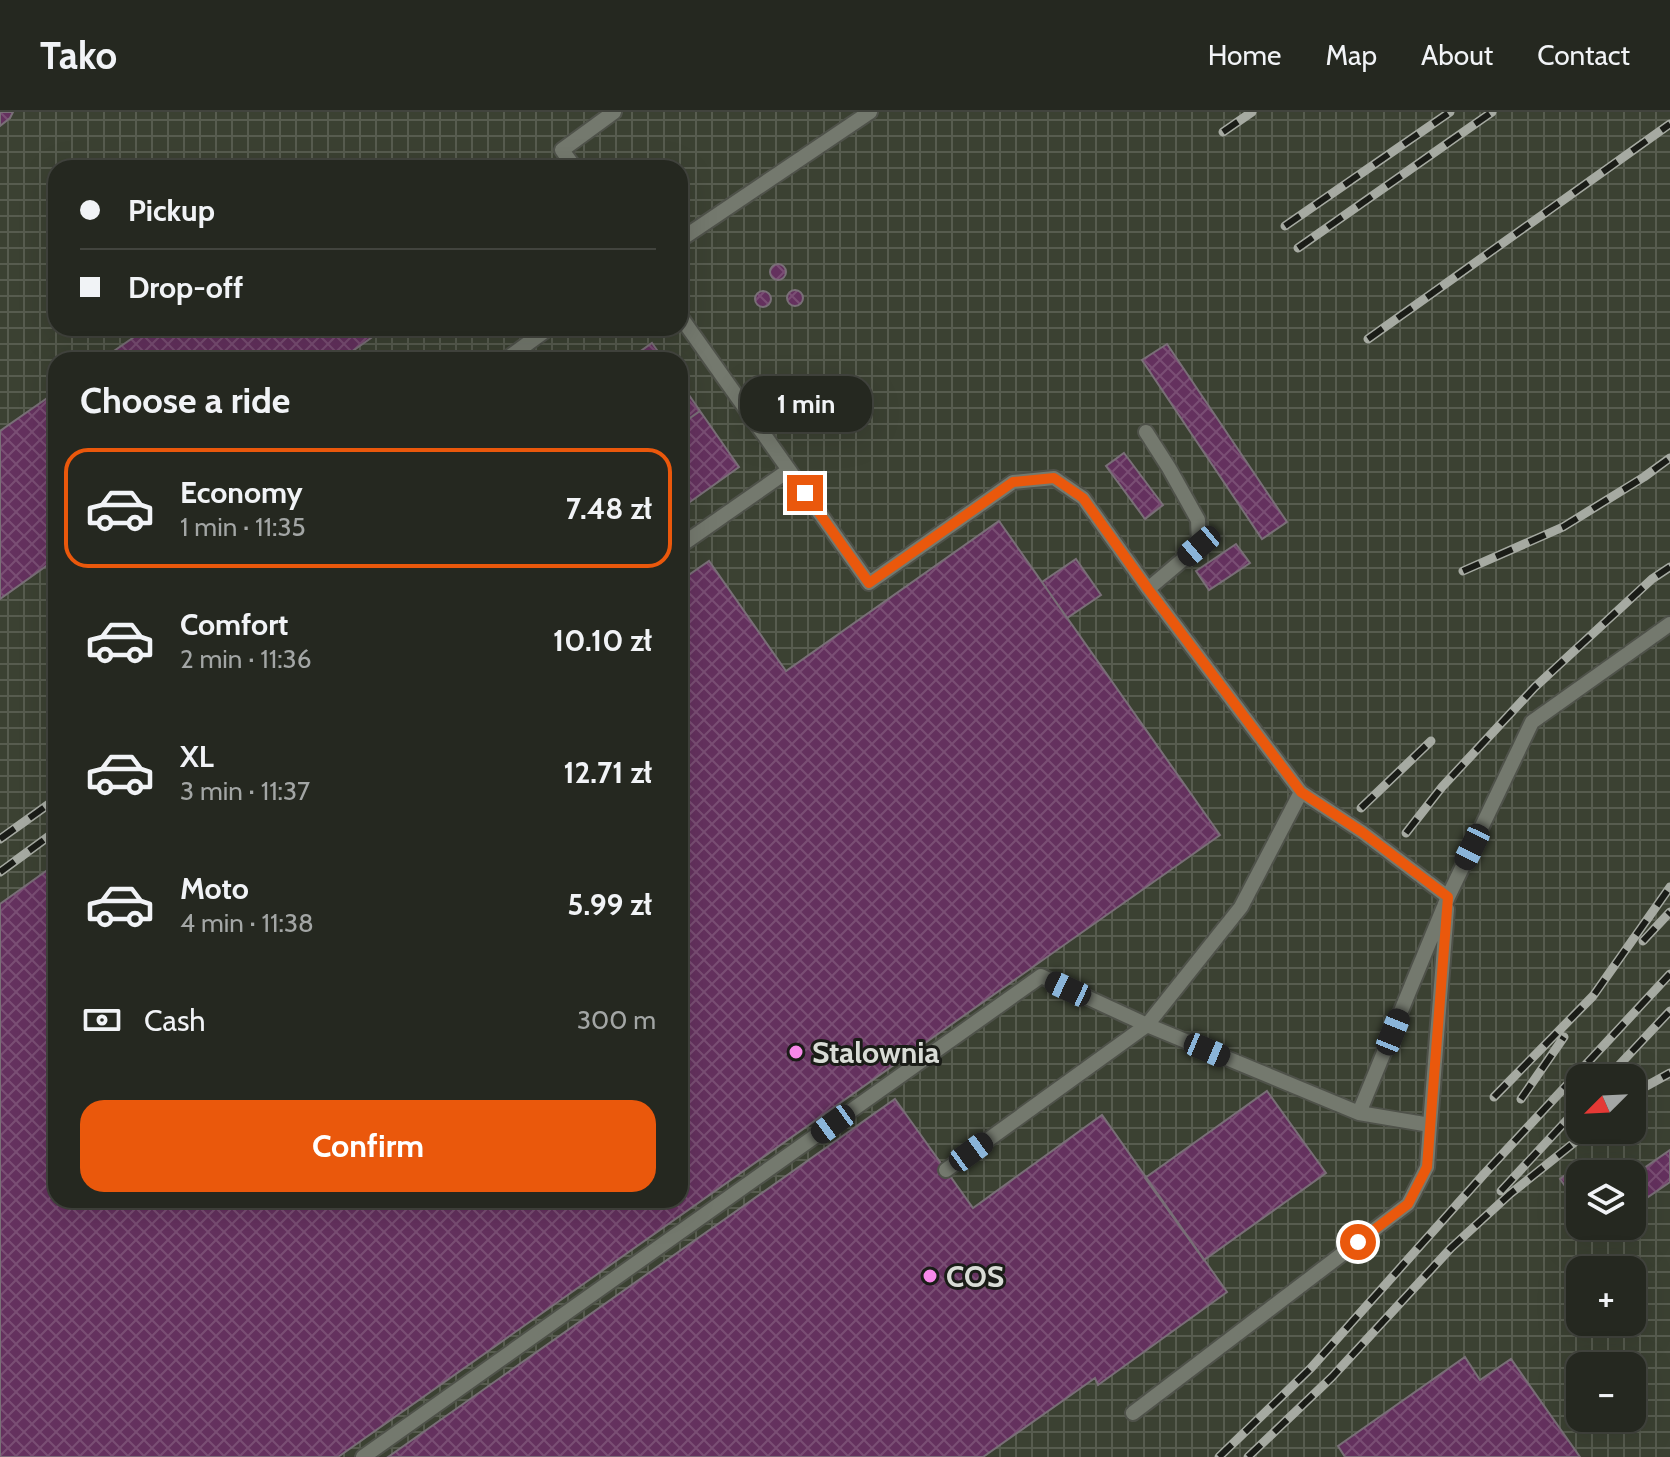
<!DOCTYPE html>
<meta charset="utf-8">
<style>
:root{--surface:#252820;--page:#31342d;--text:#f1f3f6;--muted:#a3a6a5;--line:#42443e;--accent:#ea580c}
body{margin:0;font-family:Cabin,sans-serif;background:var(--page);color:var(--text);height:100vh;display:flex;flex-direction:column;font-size:30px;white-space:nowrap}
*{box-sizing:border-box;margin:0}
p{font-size:26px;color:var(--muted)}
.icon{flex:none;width:44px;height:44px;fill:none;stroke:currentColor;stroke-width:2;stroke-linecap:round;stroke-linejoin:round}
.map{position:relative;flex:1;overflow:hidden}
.sheet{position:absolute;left:48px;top:240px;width:640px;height:856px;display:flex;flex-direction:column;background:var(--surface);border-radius:24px;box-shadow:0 8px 32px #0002,0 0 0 2px var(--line)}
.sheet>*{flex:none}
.guide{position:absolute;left:48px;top:48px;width:640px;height:176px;border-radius:24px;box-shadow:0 8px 32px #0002,0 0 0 2px var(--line);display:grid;align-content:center;height:176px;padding:0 32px;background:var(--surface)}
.needle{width:52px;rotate:246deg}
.controls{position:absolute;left:1566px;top:952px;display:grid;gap:16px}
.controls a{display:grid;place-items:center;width:80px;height:80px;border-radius:16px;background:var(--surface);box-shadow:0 8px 32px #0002,0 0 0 2px var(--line);font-size:40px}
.end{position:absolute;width:36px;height:36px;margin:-18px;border:10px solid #ea580c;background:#fff;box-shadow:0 0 0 4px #fff}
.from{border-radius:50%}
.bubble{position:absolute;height:56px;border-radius:24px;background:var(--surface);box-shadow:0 8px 32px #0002,0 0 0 2px var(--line);font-size:26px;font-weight:800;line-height:56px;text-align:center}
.car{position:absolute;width:24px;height:48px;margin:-24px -12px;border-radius:10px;box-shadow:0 0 6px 2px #0007;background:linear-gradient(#222 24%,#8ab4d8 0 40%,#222 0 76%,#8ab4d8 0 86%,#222 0)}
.guide b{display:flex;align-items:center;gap:28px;height:76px;font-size:30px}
.guide b+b{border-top:2px solid var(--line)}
.guide i{width:20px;height:20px;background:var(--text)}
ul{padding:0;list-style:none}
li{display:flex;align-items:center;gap:24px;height:120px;margin:0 16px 12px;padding:0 16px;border:4px solid transparent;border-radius:24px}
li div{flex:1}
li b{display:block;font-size:30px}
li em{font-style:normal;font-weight:800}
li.current{border-color:var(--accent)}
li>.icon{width:72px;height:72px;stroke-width:1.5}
h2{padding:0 32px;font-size:36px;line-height:96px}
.pay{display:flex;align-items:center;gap:20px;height:88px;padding:0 32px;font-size:30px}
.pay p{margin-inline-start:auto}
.action{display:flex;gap:16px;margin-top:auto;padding:16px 32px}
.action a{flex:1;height:92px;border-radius:24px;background:var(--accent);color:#fff;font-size:32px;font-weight:800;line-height:92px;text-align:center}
header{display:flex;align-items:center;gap:48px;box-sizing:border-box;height:112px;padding:0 40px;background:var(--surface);border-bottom:2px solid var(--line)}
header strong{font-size:38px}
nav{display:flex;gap:44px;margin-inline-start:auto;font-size:28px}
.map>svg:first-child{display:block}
.industrial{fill:url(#industrial-grid);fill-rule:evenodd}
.building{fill:url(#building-cross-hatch);stroke:#796f77;stroke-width:2}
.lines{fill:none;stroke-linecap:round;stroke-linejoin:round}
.lane-casing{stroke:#4f524a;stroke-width:18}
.lane{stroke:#74796e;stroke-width:14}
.rail-casing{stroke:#a6aaa2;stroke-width:9}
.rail{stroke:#1a1c17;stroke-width:6;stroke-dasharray:18;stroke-linecap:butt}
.route{stroke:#ea580c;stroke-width:10}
.poi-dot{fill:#f888ea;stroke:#1a1c17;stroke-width:3}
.labels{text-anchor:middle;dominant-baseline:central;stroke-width:6;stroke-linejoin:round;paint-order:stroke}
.poi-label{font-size:30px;font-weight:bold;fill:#d9dcd6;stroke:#1a1c17;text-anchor:start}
</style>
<header>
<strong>Tako</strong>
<nav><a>Home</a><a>Map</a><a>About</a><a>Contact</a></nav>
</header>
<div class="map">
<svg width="1670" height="1345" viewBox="0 0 1670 1345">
<defs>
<pattern id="industrial-grid" width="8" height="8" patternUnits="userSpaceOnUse" patternTransform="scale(2)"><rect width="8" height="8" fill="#3b4132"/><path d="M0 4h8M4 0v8" fill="none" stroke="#575c4f"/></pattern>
<pattern id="building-cross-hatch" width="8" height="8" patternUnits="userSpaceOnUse" patternTransform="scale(2)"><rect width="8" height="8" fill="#64315e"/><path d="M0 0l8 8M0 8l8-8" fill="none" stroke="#7a4e74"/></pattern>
</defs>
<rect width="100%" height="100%" fill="#31352b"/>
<path class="industrial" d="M0 0H1670V1345H0ZM56 56H680V216H56ZM56 248H680V1088H56ZM1580 966H1632V1018H1580ZM1580 1062H1632V1114H1580ZM1580 1158H1632V1210H1580ZM1580 1254H1632V1306H1580Z"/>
<path class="building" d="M0 0H13L10 6 0 14Z
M770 160a8 8 0 1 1 16 0a8 8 0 1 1-16 0Z
M787 186a8 8 0 1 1 16 0a8 8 0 1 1-16 0Z
M755 187a8 8 0 1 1 16 0a8 8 0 1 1-16 0Z
M147 216H385L340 248H101Z
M652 231 664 248H628Z
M1167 232 1287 410 1262 427 1142 248Z
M680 270 700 299 680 313Z
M56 280V447L0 487V319Z
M700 299 739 355 680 397V313Z
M1124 341 1163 393 1145 407 1106 354Z
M999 409 1220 723 338 1345H0V792L56 752V1088H680V469L709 449 786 559Z
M1236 432 1250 451 1209 478 1196 459Z
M1076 447 1101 483 1067 506 1042 470Z
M1267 979 1326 1061 1204 1148 1145 1066Z
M895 987 973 1096 1102 1003 1227 1180 1098 1273 1095 1266 983 1345H388Z
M1670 1038V1070L1648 1085 1634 1063Z
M1583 1050 1591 1062H1580V1095L1560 1067Z
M1465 1245 1480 1268 1511 1247 1580 1345H1345L1338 1334Z"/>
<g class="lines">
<g class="lane-casing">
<path id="lane" d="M575 56 562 38 614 0
M680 128 870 0
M680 204 869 471 1013 370 1054 366 1083 386 1148 477 1301 680 1362 720 1448 785 1532 610 1670 512
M505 248 549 216
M1146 320 1169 356 1198 408 1199 434 1148 477
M680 434 789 358
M1359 1001 1430 1013 1447 797
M946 1058 1147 913 1241 795 1301 680
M1133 1301 1408 1092 1427 1055 1430 1013
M363 1345 1041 864 1147 913 1359 1001 1448 785"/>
</g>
<use href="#lane" class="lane"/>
<g class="rail-casing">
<path id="rail" d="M1223 20 1252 0
M1285 114 1450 0
M1298 136 1492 0
M1368 227 1670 12
M1463 459 1563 415 1644 365 1670 346
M1361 696 1431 629
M1406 721 1442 675 1535 575 1652 467 1670 455
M0 727 56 687
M0 760 56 719
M1643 829 1670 800
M1607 966 1670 899
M1494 985 1593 884 1670 775
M1632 985 1641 977 1670 961
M1521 987 1564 925
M1501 1079 1580 994
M1219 1345 1311 1256 1485 1061 1670 862
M1248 1345 1332 1265 1451 1136 1510 1082 1590 1018"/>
</g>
<use href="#rail" class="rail"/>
</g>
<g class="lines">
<path class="route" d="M805 381 869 471 1013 370 1054 366 1083 386 1148 477 1301 680 1362 720 1448 785 1427 1055 1408 1092 1358 1130"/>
</g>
<g class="poi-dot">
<circle cx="796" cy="940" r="8"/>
<circle cx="930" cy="1164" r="8"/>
</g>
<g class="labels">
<g class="poi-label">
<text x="812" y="940">Stalownia</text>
<text x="946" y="1164">COS</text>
</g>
</g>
</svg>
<div class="controls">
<a><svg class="needle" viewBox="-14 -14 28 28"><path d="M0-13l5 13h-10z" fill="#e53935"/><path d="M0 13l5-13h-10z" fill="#a3a6a5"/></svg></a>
<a><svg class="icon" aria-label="layers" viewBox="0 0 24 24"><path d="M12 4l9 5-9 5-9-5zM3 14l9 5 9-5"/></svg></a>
<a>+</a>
<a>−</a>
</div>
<i class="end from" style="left:1358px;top:1130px"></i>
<i class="end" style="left:805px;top:381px"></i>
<div class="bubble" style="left:740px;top:264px;width:132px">1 min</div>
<i class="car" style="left:1199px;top:434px;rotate:230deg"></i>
<i class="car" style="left:1472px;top:735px;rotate:206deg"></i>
<i class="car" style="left:1068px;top:877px;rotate:295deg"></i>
<i class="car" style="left:1393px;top:920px;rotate:22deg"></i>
<i class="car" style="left:1207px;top:938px;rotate:113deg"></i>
<i class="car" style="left:833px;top:1012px;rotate:234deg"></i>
<i class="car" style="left:971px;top:1040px;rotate:54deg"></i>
<div class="guide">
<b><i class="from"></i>Pickup</b>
<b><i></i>Drop-off</b>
</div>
<section class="sheet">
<h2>Choose a ride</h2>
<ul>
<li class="current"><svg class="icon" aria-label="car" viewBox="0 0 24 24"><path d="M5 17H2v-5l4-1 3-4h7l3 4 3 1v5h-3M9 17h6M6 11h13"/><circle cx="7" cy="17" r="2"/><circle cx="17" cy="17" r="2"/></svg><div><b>Economy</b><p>1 min · 11:35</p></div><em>7.48 zł</em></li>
<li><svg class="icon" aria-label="car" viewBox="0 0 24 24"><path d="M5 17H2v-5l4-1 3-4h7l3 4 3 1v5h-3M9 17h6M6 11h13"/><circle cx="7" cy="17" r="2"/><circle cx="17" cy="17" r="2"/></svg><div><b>Comfort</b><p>2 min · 11:36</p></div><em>10.10 zł</em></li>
<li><svg class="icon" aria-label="car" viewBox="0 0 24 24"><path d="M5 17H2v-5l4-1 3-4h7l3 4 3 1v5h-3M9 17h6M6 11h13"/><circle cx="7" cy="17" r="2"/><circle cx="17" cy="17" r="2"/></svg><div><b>XL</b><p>3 min · 11:37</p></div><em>12.71 zł</em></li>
<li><svg class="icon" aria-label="car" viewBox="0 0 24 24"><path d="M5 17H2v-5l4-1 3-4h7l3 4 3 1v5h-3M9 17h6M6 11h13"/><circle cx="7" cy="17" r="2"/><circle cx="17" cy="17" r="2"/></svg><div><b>Moto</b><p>4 min · 11:38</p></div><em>5.99 zł</em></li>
</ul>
<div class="pay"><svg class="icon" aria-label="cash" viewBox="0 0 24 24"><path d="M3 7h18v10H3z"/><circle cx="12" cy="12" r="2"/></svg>Cash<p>300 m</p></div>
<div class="action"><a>Confirm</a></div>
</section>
</div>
